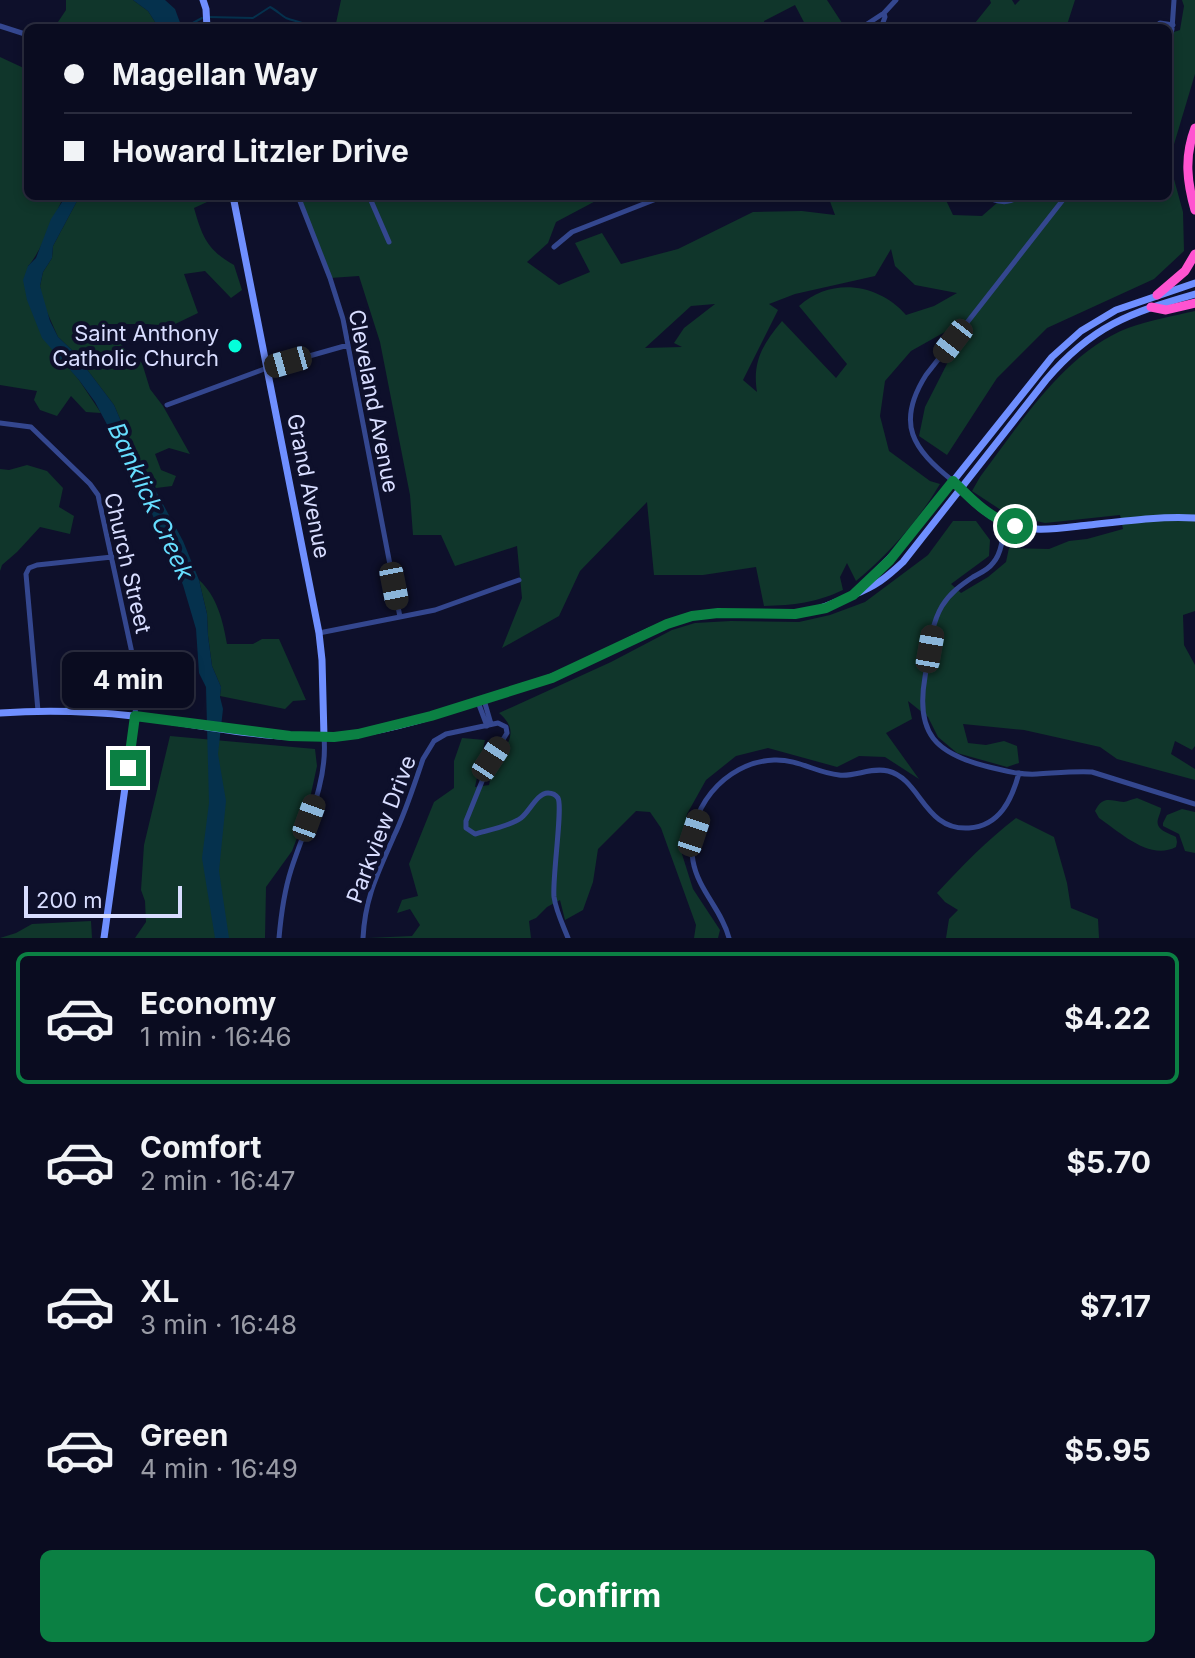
<!DOCTYPE html>
<meta charset="utf-8">
<style>
:root{--surface:#0a0c20;--page:#181a2d;--text:#f1f3f6;--muted:#999ba5;--line:#2a2c3e;--accent:#0b8043}
body{margin:0;font-family:Inter,sans-serif;background:var(--page);color:var(--text);height:100vh;display:flex;flex-direction:column;font-size:30px;white-space:nowrap}
*{box-sizing:border-box;margin:0}
p{font-size:26px;color:var(--muted)}
.icon{flex:none;width:44px;height:44px;fill:none;stroke:currentColor;stroke-width:2;stroke-linecap:round;stroke-linejoin:round}
.map{position:relative;height:938px;overflow:hidden}
.drawer{display:flex;flex-direction:column;background:var(--surface);flex:1}
.drawer>*{flex:none}
.guide{position:absolute;left:24px;top:24px;width:1148px;height:176px;border-radius:12px;box-shadow:0 4px 12px #0003,0 0 0 2px var(--line);display:grid;align-content:center;height:176px;padding:0 40px;background:var(--surface)}
.scale{position:absolute;left:24px;bottom:20px;width:158px;box-sizing:border-box;padding-left:8px;border:4px solid #d8ddff;border-top:0;font-size:22px;line-height:28px;white-space:nowrap;color:#d8ddff;-webkit-text-stroke:6px #0e102b;paint-order:stroke}
.end{position:absolute;width:36px;height:36px;margin:-18px;border:10px solid #0b8043;background:#fff;box-shadow:0 0 0 4px #fff}
.from{border-radius:50%}
.bubble{position:absolute;height:56px;border-radius:12px;background:var(--surface);box-shadow:0 4px 12px #0003,0 0 0 2px var(--line);font-size:26px;font-weight:700;line-height:56px;text-align:center}
.car{position:absolute;width:24px;height:48px;margin:-24px -12px;border-radius:10px;box-shadow:0 0 6px 2px #0007;background:linear-gradient(#222 24%,#8ab4d8 0 40%,#222 0 76%,#8ab4d8 0 86%,#222 0)}
.guide b{display:flex;align-items:center;gap:28px;height:76px;font-size:30px}
.guide b+b{border-top:2px solid var(--line)}
.guide i{width:20px;height:20px;background:var(--text)}
ul{padding:14px 0 0;list-style:none}
li{display:flex;align-items:center;gap:24px;height:132px;margin:0 16px 12px;padding:0 24px;border:4px solid transparent;border-radius:12px}
li div{flex:1}
li b{display:block;font-size:30px}
li em{font-style:normal;font-weight:700}
li.active{border-color:var(--accent)}
li>.icon{width:72px;height:72px;stroke-width:1.5}
.cta{display:flex;gap:16px;margin-top:auto;padding:16px 40px}
.cta a{flex:1;height:92px;border-radius:12px;background:var(--accent);color:#fff;font-size:32px;font-weight:700;line-height:92px;text-align:center}
.map>svg:first-child{display:block}
.green{fill:#10362b;fill-rule:evenodd}
.water{fill:#05314d}
.lines{fill:none;stroke-linecap:round;stroke-linejoin:round}
.stream{stroke:#05314d;stroke-width:2}
.street{stroke:#34478f;stroke-width:5}
.secondary{stroke:#6f8fff;stroke-width:7}
.highway{stroke:#ff53d0;stroke-width:9}
.route{stroke:#0b8043;stroke-width:10}
.poi-dot{fill:#04ffda;stroke:#0e102b;stroke-width:3}
.labels{text-anchor:middle;dominant-baseline:central;stroke-width:8;stroke-linejoin:round;paint-order:stroke}
.poi-label{font-size:22px;fill:#d8ddff;stroke:#0e102b;text-anchor:end}
.street-label{font-size:22px;fill:#d8ddff;stroke:#0e102b}
.water-label{font-size:24px;font-style:italic;fill:#66deff;stroke:#0e102b}
</style>
<div class="map">
<svg width="1195" height="938" viewBox="0 0 1195 938">
<rect width="100%" height="100%" fill="#0e102b"/>
<path class="green" d="M66 0H133L148 11 159 28H54L66 10Z
M341 0H827L844 26 807 28 795 5 764 21 765 28H335Z
M990 0H1012L1015 5 1020 0H1075L1066 28H971L991 3Z
M1182 0H1195V74L1169 161 1183 212 1184 251 1154 279 1047 328 997 378 947 455 919 436 925 407 951 356 952 328 911 351 885 381 880 416 889 451 930 481 940 484C918 521 889 554 856 581L847 563 840 577 843 590C815 603 795 605 764 606L756 567 703 575H654L647 502 580 571 559 616 502 648 522 598 517 546 455 566 441 535H413L410 495 380 342 359 276 330 278 298 196H605L556 222 548 243 527 262 559 285 590 272 575 243 602 233 621 264 678 249 753 212 802 211 835 215 828 196H944L953 215 982 216 998 202 1019 196H1168V34L1180 30 1184 6ZM891 249 895 266 915 285 957 293 934 306 906 315C878 283 831 277 799 306L847 364 836 378 782 321C763 344 752 361 757 392L743 380 778 310 769 304 795 294 875 276ZM715 304 684 328 674 343 682 347 645 348 691 306Z
M0 57 28 70V196H66L62 200C54 217 40 254 28 266L56 352 79 380 101 413 86 412 71 396 57 416 40 410 34 400 37 391 0 385Z
M88 196H220L194 208C202 236 207 250 234 265L242 290 231 298 205 271 184 274 198 313 171 326 147 324H98L142 363 150 389 163 406 190 454 169 448 155 454 161 470 176 476 172 486 156 488 132 447 114 405 73 351 58 337 43 303 40 286 43 272 52 258 53 246 77 201Z
M1195 311V611L1183 615 1184 645 1195 665V746L1192 750 1175 741 1171 754 1195 769V780L1117 759 1100 747 1024 730 963 724 968 743 986 745 1004 741 1017 746 1019 763 1007 767 957 753 938 737 928 717 908 701 912 719 886 733 919 779 885 757 859 756 837 767 768 748 736 756 706 780 687 814 681 851 693 889 720 930 718 938H694L696 925 661 828 650 812 636 811 598 849 593 882 583 910 565 920 560 900 547 907 536 918 529 921 531 938H368L412 936 420 925 410 909 397 913 402 900 418 896 409 864 434 802 454 788V761L462 738 485 740 475 787 489 785C490 780 491 776 492 772 500 749 525 735 499 713L611 662 672 630 695 623 731 621 799 622 830 615 865 602 928 555 953 521H976L990 540 989 556 951 584 961 593 988 577 1006 562 1009 548 1049 549 1069 541 1087 539 1123 529 1120 515 1045 523 1007 514 972 491 980 477C1020 424 1064 353 1128 328 1150 320 1173 316 1195 311Z
M27 465 47 471 63 488 59 507 74 516 70 534 40 527 17 552 2 565 0 571V469L9 470Z
M199 580C217 596 223 621 227 644H253L262 639H279L306 700 293 701 285 709 220 696 221 687 212 666 208 636 207 614Z
M94 656 99 713 65 712 64 658Z
M170 736 315 749 317 766 307 812 292 851 266 887 265 938H135L146 922 145 901 141 890 144 845Z
M1137 798 1161 808C1161 812 1159 815 1158 819 1155 830 1168 833 1176 837L1177 842 1176 847C1149 861 1120 832 1099 818L1095 811C1103 795 1110 801 1124 802 1125 802 1136 798 1137 798Z
M1182 809 1195 812V853L1185 851 1179 834 1163 826V823L1167 815Z
M1016 818 1054 837 1067 883 1071 908 1098 919 1099 938H946L949 919 958 910 945 902 937 893C962 866 986 841 1016 818Z
M91 921 92 938H0L16 933 32 924Z"/>
<path class="water" d="M133 0H165L175 9 182 28H159L148 11Z
M66 196H88L77 201 53 246 52 258 43 272 40 286 50 321 58 337 73 351 114 405 132 447 183 541 199 580 207 614 208 636 212 666 221 687 220 697 223 709 218 754 226 801 219 871 229 938H215L202 858 209 803 206 687 199 673 196 629 183 585 143 493 129 474 111 432 95 402 79 380 42 338 27 300 23 280 28 266 36 258 51 219Z"/>
<g class="lines">
<path class="stream" d="M208 17 253 18 270 7C276 10 281 15 286 18 296 22 302 21 312 28
M182 26 191 24 202 18"/>
<path class="street" d="M0 26 28 35
M861 28 884 13 896 0
M881 28 885 17 884 13
M1154 28 1160 23 1173 25
M1168 49 1172 29 1174 0
M298 196 330 278 343 319 400 617
M369 196 389 242
M986 196C997 202 1008 205 1019 196
M554 247 572 232 664 196
M167 405 267 368 348 345
M0 423 31 427 90 484 98 495 135 667 137 683 135 716
M953 481C913 449 895 424 926 375L1066 196
M1004 523C1003 536 1002 553 993 563 988 570 980 573 973 577 961 585 950 593 942 606 930 626 929 654 925 677 915 734 936 754 989 767 1005 771 1021 775 1037 774 1056 773 1074 771 1092 772L1195 804
M319 633 435 610 519 580
M484 700 491 724
M478 702 487 726
M38 711 26 574 29 568 37 565 112 557
M279 938C281 915 284 892 291 870 305 826 328 784 324 737
M363 938C365 897 378 873 394 836 406 811 414 785 423 759L434 741 446 734 498 723 506 727 507 733 491 759 466 821V828L475 834C489 830 510 826 521 818 530 811 537 793 548 793 552 793 556 795 558 798 563 807 552 879 554 897 556 911 563 925 568 938
M729 938C722 910 698 890 693 861 684 811 724 762 774 760 798 759 817 773 839 775 855 777 871 767 888 771 921 779 924 831 969 828 1000 826 1012 799 1019 773"/>
<path class="secondary" d="M203 0 206 9 207 28
M233 196 319 633 322 660 324 737
M959 488C972 501 986 515 1003 522 1030 534 1061 528 1089 525 1125 521 1159 516 1195 518
M855 593 899 549 1052 357 1081 331 1116 310 1195 283
M0 713C45 710 89 711 133 716 207 725 282 745 356 734 398 728 440 714 480 701 511 691 541 683 571 669 611 652 651 626 693 616 721 610 750 614 778 614 811 615 824 607 853 595 876 586 886 578 903 562L1046 380C1092 326 1129 313 1195 294
M104 938 135 716"/>
<path class="highway" d="M1195 128C1184 157 1187 182 1195 210
M1157 295 1185 271 1195 254
M1151 307 1166 310 1195 303"/>
</g>
<g class="lines">
<path class="route" d="M128 768 135 716 290 736 334 737 358 734 431 716 552 678 667 624 692 616 718 613 795 614 826 608 853 595 890 560 953 481C972 500 989 518 1015 526"/>
</g>
<circle class="poi-dot" cx="235" cy="346" r="8"/>
<g class="labels">
<g class="poi-label">
<text x="219" y="333">Saint Anthony<tspan x="219" dy="25">Catholic Church</tspan></text>
</g>
<g class="street-label">
<text transform="translate(374 401) rotate(79)">Cleveland Avenue</text>
<text transform="translate(309 486) rotate(79)">Grand Avenue</text>
<text transform="translate(128 563) rotate(77)">Church Street</text>
<text transform="translate(381 829) rotate(-69)">Parkview Drive</text>
</g>
<g class="water-label">
<text transform="translate(151 501) rotate(65)">Banklick Creek</text>
</g>
</g>
</svg>
<div class="scale">200 m</div>
<i class="end from" style="left:1015px;top:526px"></i>
<i class="end" style="left:128px;top:768px"></i>
<div class="bubble" style="left:62px;top:652px;width:132px">4 min</div>
<i class="car" style="left:953px;top:341px;rotate:218deg"></i>
<i class="car" style="left:288px;top:362px;rotate:254deg"></i>
<i class="car" style="left:394px;top:586px;rotate:169deg"></i>
<i class="car" style="left:930px;top:649px;rotate:10deg"></i>
<i class="car" style="left:491px;top:759px;rotate:33deg"></i>
<i class="car" style="left:309px;top:818px;rotate:20deg"></i>
<i class="car" style="left:694px;top:833px;rotate:18deg"></i>
<div class="guide">
<b><i class="from"></i>Magellan Way</b>
<b><i></i>Howard Litzler Drive</b>
</div>
</div>
<section class="drawer">
<ul>
<li class="active"><svg class="icon" aria-label="car" viewBox="0 0 24 24"><path d="M5 17H2v-5l4-1 3-4h7l3 4 3 1v5h-3M9 17h6M6 11h13"/><circle cx="7" cy="17" r="2"/><circle cx="17" cy="17" r="2"/></svg><div><b>Economy</b><p>1 min · 16:46</p></div><em>$4.22</em></li>
<li><svg class="icon" aria-label="car" viewBox="0 0 24 24"><path d="M5 17H2v-5l4-1 3-4h7l3 4 3 1v5h-3M9 17h6M6 11h13"/><circle cx="7" cy="17" r="2"/><circle cx="17" cy="17" r="2"/></svg><div><b>Comfort</b><p>2 min · 16:47</p></div><em>$5.70</em></li>
<li><svg class="icon" aria-label="car" viewBox="0 0 24 24"><path d="M5 17H2v-5l4-1 3-4h7l3 4 3 1v5h-3M9 17h6M6 11h13"/><circle cx="7" cy="17" r="2"/><circle cx="17" cy="17" r="2"/></svg><div><b>XL</b><p>3 min · 16:48</p></div><em>$7.17</em></li>
<li><svg class="icon" aria-label="car" viewBox="0 0 24 24"><path d="M5 17H2v-5l4-1 3-4h7l3 4 3 1v5h-3M9 17h6M6 11h13"/><circle cx="7" cy="17" r="2"/><circle cx="17" cy="17" r="2"/></svg><div><b>Green</b><p>4 min · 16:49</p></div><em>$5.95</em></li>
</ul>
<div class="cta"><a>Confirm</a></div>
</section>
